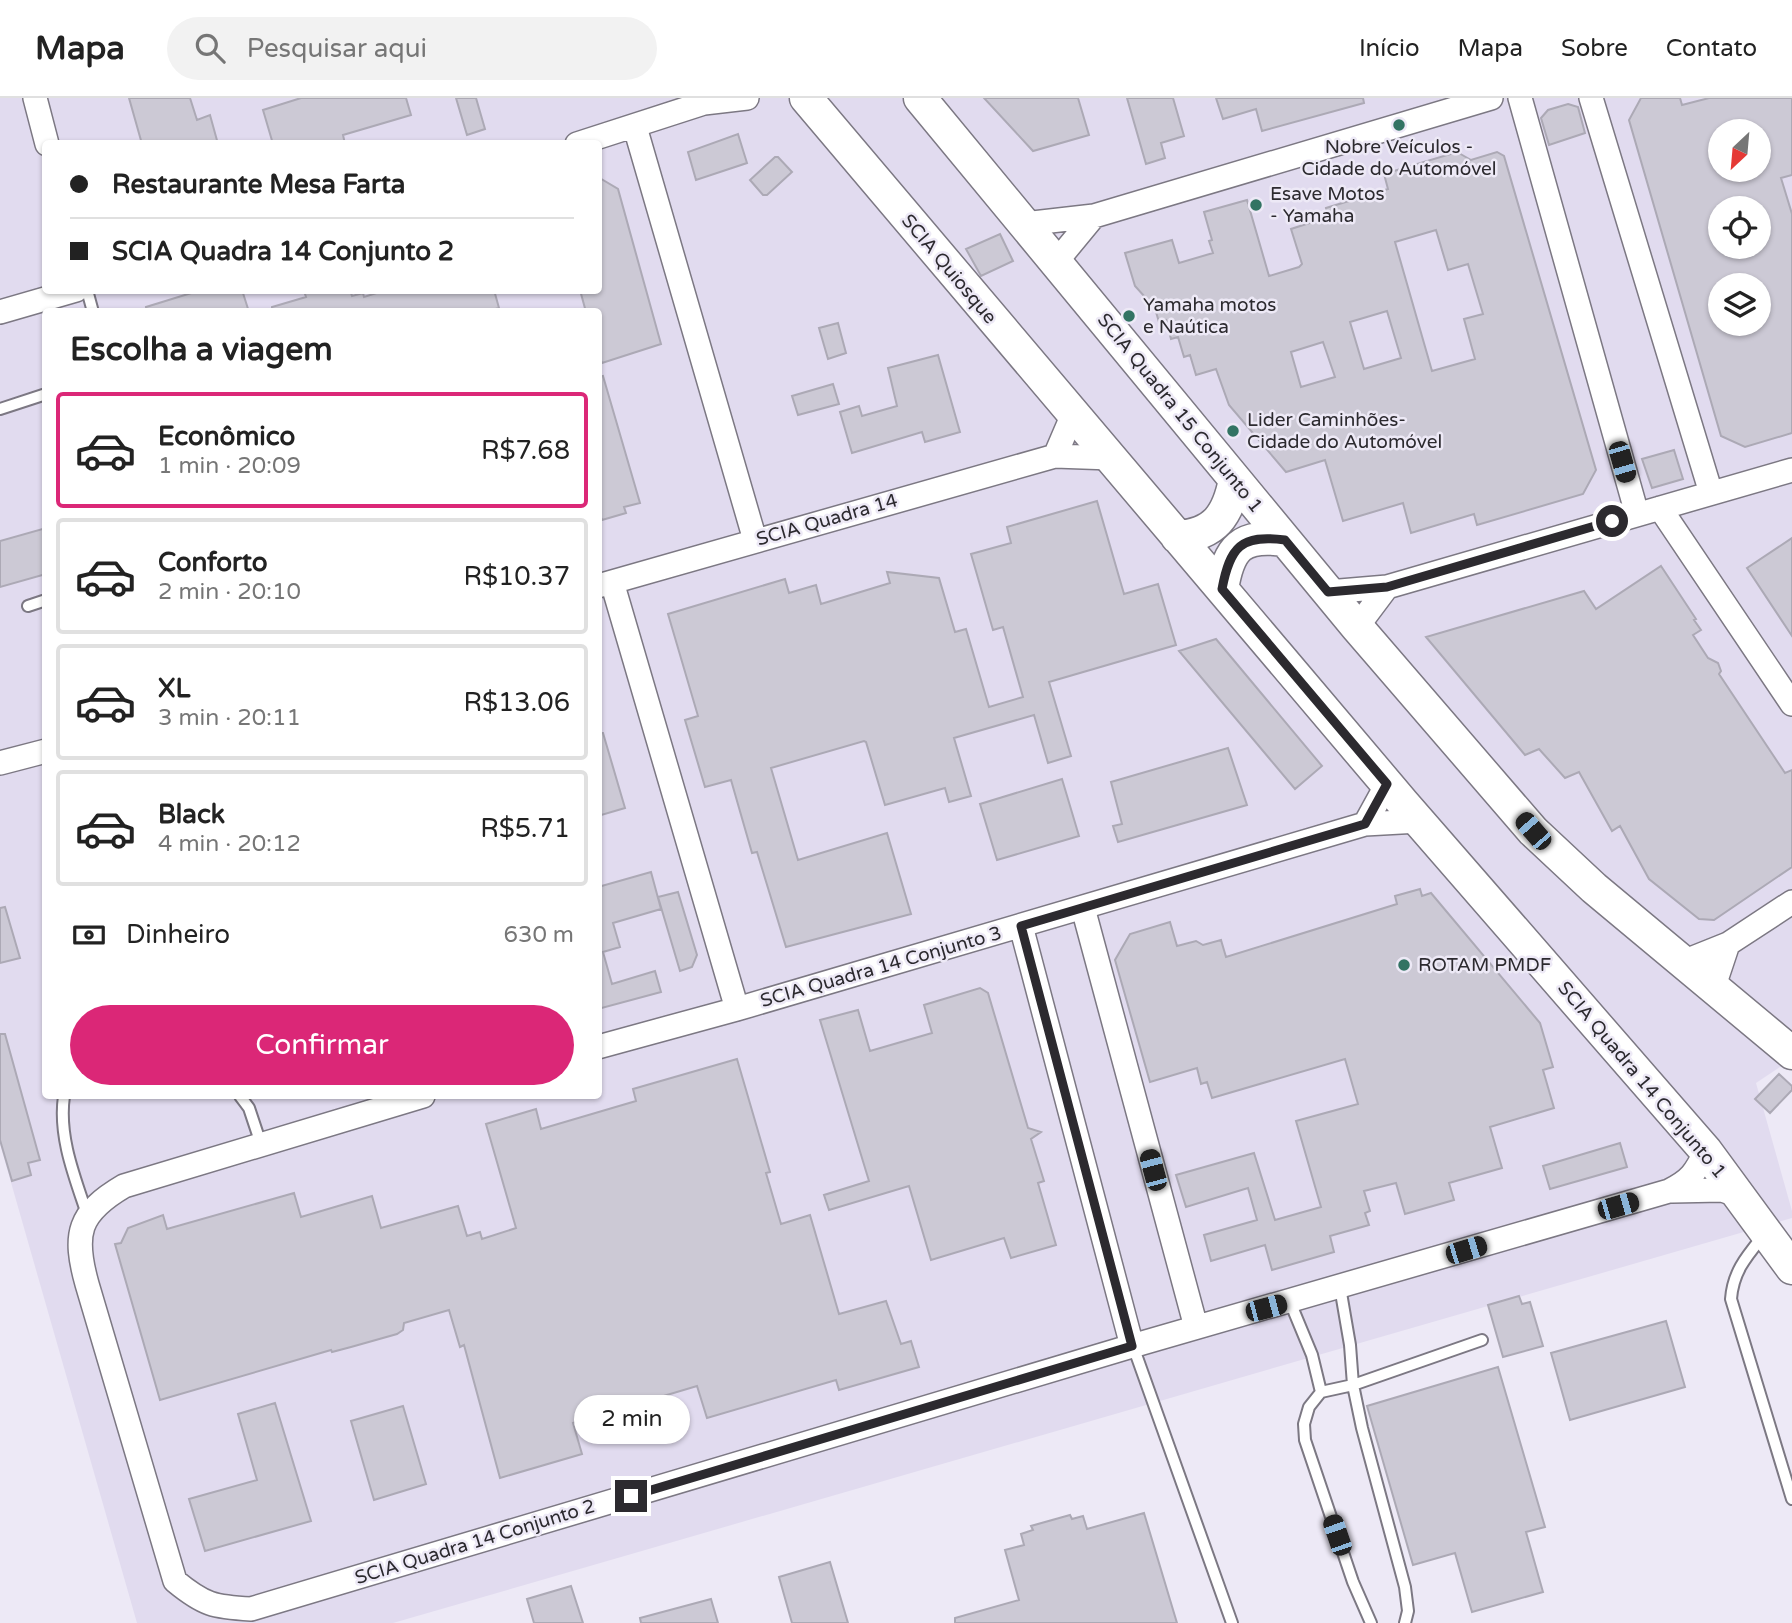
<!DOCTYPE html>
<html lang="pt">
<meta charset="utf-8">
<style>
:root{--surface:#fff;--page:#f2f2f2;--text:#222;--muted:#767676;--line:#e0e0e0;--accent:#db2777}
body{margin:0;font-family:"Varela Round",sans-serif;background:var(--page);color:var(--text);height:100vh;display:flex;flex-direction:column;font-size:26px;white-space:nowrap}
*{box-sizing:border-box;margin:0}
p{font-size:23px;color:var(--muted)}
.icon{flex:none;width:38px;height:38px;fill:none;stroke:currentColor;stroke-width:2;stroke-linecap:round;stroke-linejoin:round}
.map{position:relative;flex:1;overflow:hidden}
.drawer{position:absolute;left:42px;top:210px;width:560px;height:791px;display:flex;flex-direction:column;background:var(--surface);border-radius:7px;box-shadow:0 2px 5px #0004}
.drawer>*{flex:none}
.guide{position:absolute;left:42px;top:42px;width:560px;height:154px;border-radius:7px;box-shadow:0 2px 5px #0004;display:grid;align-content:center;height:154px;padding:0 28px;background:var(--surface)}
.needle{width:46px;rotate:206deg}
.buttons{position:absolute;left:1708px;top:21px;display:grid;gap:14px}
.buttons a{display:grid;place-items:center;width:63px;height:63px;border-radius:50%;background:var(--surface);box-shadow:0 2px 5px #0004;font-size:35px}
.end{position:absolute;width:32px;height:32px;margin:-16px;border:9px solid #2c2a2f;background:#fff;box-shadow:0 0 0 4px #fff}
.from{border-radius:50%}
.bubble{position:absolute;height:49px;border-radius:24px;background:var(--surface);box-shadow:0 2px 5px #0004;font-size:23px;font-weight:600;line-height:49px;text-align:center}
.car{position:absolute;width:21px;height:42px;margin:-21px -10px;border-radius:9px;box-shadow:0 0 5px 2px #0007;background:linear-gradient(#222 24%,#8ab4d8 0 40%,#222 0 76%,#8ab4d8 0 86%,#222 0)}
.guide b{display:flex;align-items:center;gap:24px;height:66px;font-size:26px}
.guide b+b{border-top:2px solid var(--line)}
.guide i{width:18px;height:18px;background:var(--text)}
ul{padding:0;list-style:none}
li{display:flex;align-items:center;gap:21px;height:116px;margin:0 14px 10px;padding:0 14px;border:4px solid var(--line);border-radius:7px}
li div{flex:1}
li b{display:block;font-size:26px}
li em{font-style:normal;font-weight:600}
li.current{border-color:var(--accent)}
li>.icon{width:63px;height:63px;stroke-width:1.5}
h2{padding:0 28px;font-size:32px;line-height:84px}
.pay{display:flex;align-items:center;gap:18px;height:77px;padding:0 28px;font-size:26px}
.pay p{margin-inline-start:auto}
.button{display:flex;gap:14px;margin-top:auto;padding:14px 28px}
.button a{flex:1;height:80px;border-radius:42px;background:var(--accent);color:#fff;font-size:28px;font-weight:600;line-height:80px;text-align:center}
header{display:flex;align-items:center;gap:42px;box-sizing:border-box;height:98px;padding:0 35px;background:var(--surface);border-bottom:2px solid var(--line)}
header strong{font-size:33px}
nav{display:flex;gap:38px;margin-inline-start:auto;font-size:24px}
.search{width:490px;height:63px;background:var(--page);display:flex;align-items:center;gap:18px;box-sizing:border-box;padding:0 24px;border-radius:38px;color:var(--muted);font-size:26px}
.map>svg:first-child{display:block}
.built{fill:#e1dbef;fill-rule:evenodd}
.building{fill:#ccc9d5;stroke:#aca9b5;stroke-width:2;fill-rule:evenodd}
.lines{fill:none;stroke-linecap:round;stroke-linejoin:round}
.service-casing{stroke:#7c7883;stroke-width:14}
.minor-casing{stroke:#7c7883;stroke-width:26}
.secondary-casing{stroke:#7c7883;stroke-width:35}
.service{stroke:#fff;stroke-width:10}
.minor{stroke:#fff;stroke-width:23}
.secondary{stroke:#fff;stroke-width:32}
.route{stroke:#2c2a2f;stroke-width:9}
.poi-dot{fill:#327363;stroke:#ede9f6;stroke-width:2.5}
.labels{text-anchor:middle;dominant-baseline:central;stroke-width:5;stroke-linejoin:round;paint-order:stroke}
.poi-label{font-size:19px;fill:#2c2a2f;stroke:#ede9f6;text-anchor:start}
.street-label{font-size:19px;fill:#2c2a2f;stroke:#ede9f6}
</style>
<header>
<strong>Mapa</strong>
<div class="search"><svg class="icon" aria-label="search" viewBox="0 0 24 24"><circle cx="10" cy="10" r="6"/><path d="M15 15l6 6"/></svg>Pesquisar aqui</div>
<nav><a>Início</a><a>Mapa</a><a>Sobre</a><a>Contato</a></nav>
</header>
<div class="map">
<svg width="1792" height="1525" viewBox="0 0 1792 1525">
<rect width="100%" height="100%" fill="#ede9f6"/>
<path class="built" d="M0 0H1792V961L1756 985 1792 1113V1120L393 1525H137L0 1046ZM1720 33H1759V72H1720ZM46 46H598V192H46ZM1720 110H1759V149H1720ZM1720 187H1759V226H1720ZM46 214H598V998H46Z"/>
<path class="building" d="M129 0H190L197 22 210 17 218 46H142Z
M301 0H406L411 17 343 37 345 46H273L263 12Z
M456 0H476L485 31 467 37Z
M984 0H1078L1089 37 1033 53Z
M1127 0H1173L1184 38 1161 45 1165 60 1146 66Z
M1216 0H1363L1364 5 1262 33 1256 11 1223 21Z
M1641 0H1680L1682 7 1709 0H1792V77L1781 80 1792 116V335L1745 349 1721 338 1629 22ZM1720 33H1759V72H1720ZM1720 110H1759V149H1720ZM1720 187H1759V226H1720Z
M1568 6 1578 9 1585 35 1549 47 1541 20 1548 12Z
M738 36 747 65 696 82 688 54Z
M1457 54 1471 62 1497 54 1504 58 1596 372 1583 396 1477 427 1474 416 1411 435 1403 405 1343 423 1325 362 1286 374 1229 307 1216 271 1196 277 1190 257 1184 259 1178 239 1171 241 1166 222 1159 224 1153 204 1147 206 1145 199 1135 188 1125 155 1172 142 1179 165 1213 155 1209 143 1212 142 1204 114 1247 102 1269 178 1299 169 1302 166 1291 131 1328 119 1326 110 1388 91 1384 76ZM1436 132 1448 172 1468 166 1483 216 1464 221 1475 261 1432 273 1395 144ZM1387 213 1401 260 1364 271 1350 224ZM1323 244 1335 279 1301 289 1291 254Z
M775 59H778L792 74 767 97H763L750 82Z
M598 79 618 91 661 246 602 265 598 255V214H586L580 192H598Z
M1000 136 1013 163 981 178 966 151Z
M201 192H242L249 214H147L146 209Z
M350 192 352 198 363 195 364 199 386 192H494L499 210 485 214H272V209L306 199 304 193Z
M838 225 846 255 828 261 819 230Z
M938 257 960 334 925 344 922 334 852 355 840 314 859 308 862 318 897 308 888 270Z
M603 278 640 405 624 409 626 415 602 422 598 413V279Z
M833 286 839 306 798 317 792 298Z
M1674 352 1683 381 1652 390 1642 361Z
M1097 403 1124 496 1158 486 1176 547 1049 584 1071 658 1048 665 1034 617 954 640 971 698 949 704 945 690 885 707 866 644 864 643 771 670 798 762 887 735 911 816 786 849 757 754 752 755 731 682 705 689 685 622 698 618 668 516 785 481 789 495 816 487 821 506 890 485 887 474 939 480 955 534 966 531 989 609 1023 599 1003 529 993 532 971 456 1011 445 1007 429Z
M46 430V476L0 489V443Z
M1792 440V538L1747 470Z
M1661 468 1696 521 1694 522 1701 532 1693 537 1708 560 1718 565 1721 573 1719 576 1785 675 1792 672V769L1714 822 1699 821 1649 781 1620 728 1612 733 1579 674 1565 680 1539 651 1525 657 1426 539 1584 493 1596 511Z
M1216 541 1322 668 1295 691 1179 553Z
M598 635H603L625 710 598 718Z
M1228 650 1247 707 1118 744 1113 728 1122 726 1111 684Z
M1062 681 1079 738 997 762 980 706Z
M651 774 661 811 613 825 620 849 603 854 612 886 655 873 661 894 598 911V789Z
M1420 791 1422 798 1431 795 1540 925 1553 969 1543 972 1554 1010 1490 1029 1502 1070 1449 1085 1454 1102 1405 1116 1396 1085 1364 1093 1370 1113 1365 1115 1369 1127 1330 1138 1334 1154 1272 1172 1265 1147 1211 1163 1204 1137 1257 1122 1248 1090 1186 1109 1176 1077 1254 1055 1275 1122 1321 1109 1296 1023 1358 1006 1345 961 1212 1000 1207 984 1201 986 1197 970 1150 984 1115 862 1130 836 1170 824 1177 848 1196 843 1203 847 1221 842 1226 859 1397 806 1395 798Z
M678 794 697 857 692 869 680 873 658 799Z
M5 809 20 860 0 865V810Z
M980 890 988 895 1028 1030 1041 1034 1031 1041 1044 1083 1038 1085 1056 1147 1011 1160 1004 1140 931 1162 909 1088 829 1112 824 1097 869 1083 820 922 858 912 870 953 932 935 924 907Z
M0 936H5L40 1062 28 1065 31 1077 12 1083 0 1042Z
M737 961 770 1074 766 1075 781 1126 810 1117 839 1216 886 1203 901 1246 911 1243 919 1269 839 1292 836 1282 707 1320 697 1288 573 1325 582 1356 500 1380 464 1247 460 1249 449 1212 404 1225 403 1232 397 1236 351 1249 332 1254 331 1252 160 1302 115 1146 121 1145 128 1130 163 1117 167 1131 294 1095 301 1119 372 1098 381 1130 458 1108 467 1138 480 1134 482 1141 516 1130 486 1026 536 1011 541 1031 636 1003 633 991Z
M1779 976 1792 988V992L1770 1015 1755 1001Z
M1620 1045 1627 1069 1550 1091 1543 1068Z
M1519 1198 1522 1206 1530 1204 1543 1248 1503 1259 1488 1207Z
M1666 1223 1685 1289 1570 1322 1551 1255Z
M1498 1269 1545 1429 1526 1434 1543 1494 1472 1514 1455 1455 1413 1467 1367 1308Z
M275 1305 311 1423 205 1453 189 1401 257 1382 238 1316Z
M403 1308 426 1386 374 1402 351 1323Z
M1144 1415 1177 1525H955V1520L1019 1502 1005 1452 1024 1447 1021 1436 1033 1432 1031 1428 1070 1417 1072 1421 1083 1418 1087 1431Z
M830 1464 848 1525H792L779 1479Z
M571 1488 583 1525H534L527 1501Z
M711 1501 718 1525H641L640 1520Z"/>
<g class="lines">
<g class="service-casing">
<path id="service" d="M87 192 93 214
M0 311 46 296
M28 508 46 502
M64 998C58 1039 75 1080 88 1119
M240 998 249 1010 261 1046
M1763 1138C1746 1159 1733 1174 1731 1201L1792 1401
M1340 1189 1350 1247 1353 1287 1362 1330 1405 1489 1408 1513 1405 1525
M1290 1204 1312 1257 1321 1294
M1133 1248 1232 1525
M1371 1525 1353 1484 1305 1342 1304 1326 1309 1309 1321 1294 1353 1287 1482 1242"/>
</g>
<g class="minor-casing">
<path id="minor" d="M35 0 47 46
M1520 0 1637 416
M1591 0 1711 395
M704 5 747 0
M635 29 755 442
M577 46 704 5 713 0
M1024 126 1094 118 1491 0
M1056 164 1094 118
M0 214 76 192
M1055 358 1073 316
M1660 410 1792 606
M612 484 737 911
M598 488 1055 358 1111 360
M1328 494 1387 489 1792 372
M1357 529 1387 489
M0 665 46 653
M1365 726 1387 686
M1083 810 1196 1229
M1021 828 1132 1248
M1683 864 1728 846 1792 804
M1713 891 1728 846
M598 949 737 911 1365 726 1419 723
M423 998 124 1088C78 1115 73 1136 87 1186L175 1483C204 1507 214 1509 251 1511L1132 1248 1669 1093C1691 1082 1695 1075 1706 1053
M1672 1093 1722 1092 1740 1098"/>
</g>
<g class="secondary-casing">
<path id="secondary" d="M806 0 1403 705 1706 1053 1792 1170
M920 0 1357 529 1533 733 1594 790 1792 955
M1177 439C1215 437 1228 417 1235 382
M1222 491C1229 449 1241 436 1285 442"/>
</g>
<use href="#service" class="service"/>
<use href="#minor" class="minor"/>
<use href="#secondary" class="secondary"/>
</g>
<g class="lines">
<path class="route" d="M631 1398 1132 1248 1021 828 1365 726 1387 686 1222 491C1230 449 1241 436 1285 442L1328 494 1387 489 1612 423"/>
</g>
<g class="poi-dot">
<circle cx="1399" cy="27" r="7"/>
<circle cx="1256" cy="107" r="7"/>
<circle cx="1129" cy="218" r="7"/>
<circle cx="1233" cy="333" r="7"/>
<circle cx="1404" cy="867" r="7"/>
</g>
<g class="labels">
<g class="poi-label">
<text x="1399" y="49" text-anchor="middle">Nobre Veículos -<tspan x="1399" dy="22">Cidade do Automóvel</tspan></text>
<text x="1270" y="96">Esave Motos<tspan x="1270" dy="22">- Yamaha</tspan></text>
<text x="1143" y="207">Yamaha motos<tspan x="1143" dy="22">e Naútica</tspan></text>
<text x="1247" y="322">Lider Caminhões-<tspan x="1247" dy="22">Cidade do Automóvel</tspan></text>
<text x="1418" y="867">ROTAM PMDF</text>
</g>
<g class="street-label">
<text transform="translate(949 171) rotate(50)">SCIA Quiosque</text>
<text transform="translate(1180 315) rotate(51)">SCIA Quadra 15 Conjunto 1</text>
<text transform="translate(827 422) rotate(-16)">SCIA Quadra 14</text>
<text transform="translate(881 869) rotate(-16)">SCIA Quadra 14 Conjunto 3</text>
<text transform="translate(1642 982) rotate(50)">SCIA Quadra 14 Conjunto 1</text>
<text transform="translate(475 1444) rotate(-17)">SCIA Quadra 14 Conjunto 2</text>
</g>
</g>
</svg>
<div class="buttons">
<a><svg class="needle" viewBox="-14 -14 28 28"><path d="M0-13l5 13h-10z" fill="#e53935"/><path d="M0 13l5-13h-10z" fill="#767676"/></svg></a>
<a><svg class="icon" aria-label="locate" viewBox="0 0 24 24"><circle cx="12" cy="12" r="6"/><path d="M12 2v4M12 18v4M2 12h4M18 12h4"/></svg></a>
<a><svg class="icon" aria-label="layers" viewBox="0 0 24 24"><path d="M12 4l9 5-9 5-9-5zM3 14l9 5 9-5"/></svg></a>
</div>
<i class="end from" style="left:1612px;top:423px"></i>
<i class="end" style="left:631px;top:1398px"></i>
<div class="bubble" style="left:574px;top:1297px;width:116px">2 min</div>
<i class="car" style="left:1622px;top:364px;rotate:164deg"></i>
<i class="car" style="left:1533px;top:733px;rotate:319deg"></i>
<i class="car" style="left:1153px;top:1072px;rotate:345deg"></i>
<i class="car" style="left:1618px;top:1108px;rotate:74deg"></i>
<i class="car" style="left:1466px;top:1152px;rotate:73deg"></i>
<i class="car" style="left:1266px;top:1210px;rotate:75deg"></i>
<i class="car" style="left:1337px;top:1437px;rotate:341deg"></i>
<div class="guide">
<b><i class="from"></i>Restaurante Mesa Farta</b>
<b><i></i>SCIA Quadra 14 Conjunto 2</b>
</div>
<section class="drawer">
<h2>Escolha a viagem</h2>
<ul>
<li class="current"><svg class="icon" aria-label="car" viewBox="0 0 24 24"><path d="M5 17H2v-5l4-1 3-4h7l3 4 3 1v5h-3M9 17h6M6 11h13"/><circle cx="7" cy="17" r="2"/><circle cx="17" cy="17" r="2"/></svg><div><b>Econômico</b><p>1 min · 20:09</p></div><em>R$7.68</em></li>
<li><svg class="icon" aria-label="car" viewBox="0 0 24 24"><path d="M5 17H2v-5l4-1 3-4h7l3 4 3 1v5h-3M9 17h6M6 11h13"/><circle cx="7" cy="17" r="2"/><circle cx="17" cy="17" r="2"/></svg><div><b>Conforto</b><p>2 min · 20:10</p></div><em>R$10.37</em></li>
<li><svg class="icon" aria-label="car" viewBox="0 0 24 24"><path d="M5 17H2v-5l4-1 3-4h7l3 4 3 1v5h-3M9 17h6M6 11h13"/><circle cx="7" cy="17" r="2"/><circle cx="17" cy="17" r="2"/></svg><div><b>XL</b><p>3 min · 20:11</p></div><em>R$13.06</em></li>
<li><svg class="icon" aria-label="car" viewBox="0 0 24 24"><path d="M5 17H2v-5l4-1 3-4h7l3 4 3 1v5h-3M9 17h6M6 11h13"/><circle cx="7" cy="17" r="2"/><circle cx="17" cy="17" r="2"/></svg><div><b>Black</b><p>4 min · 20:12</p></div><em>R$5.71</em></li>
</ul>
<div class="pay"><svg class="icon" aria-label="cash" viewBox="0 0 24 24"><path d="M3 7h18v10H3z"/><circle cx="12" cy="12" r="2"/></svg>Dinheiro<p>630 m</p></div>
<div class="button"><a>Confirmar</a></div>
</section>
</div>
